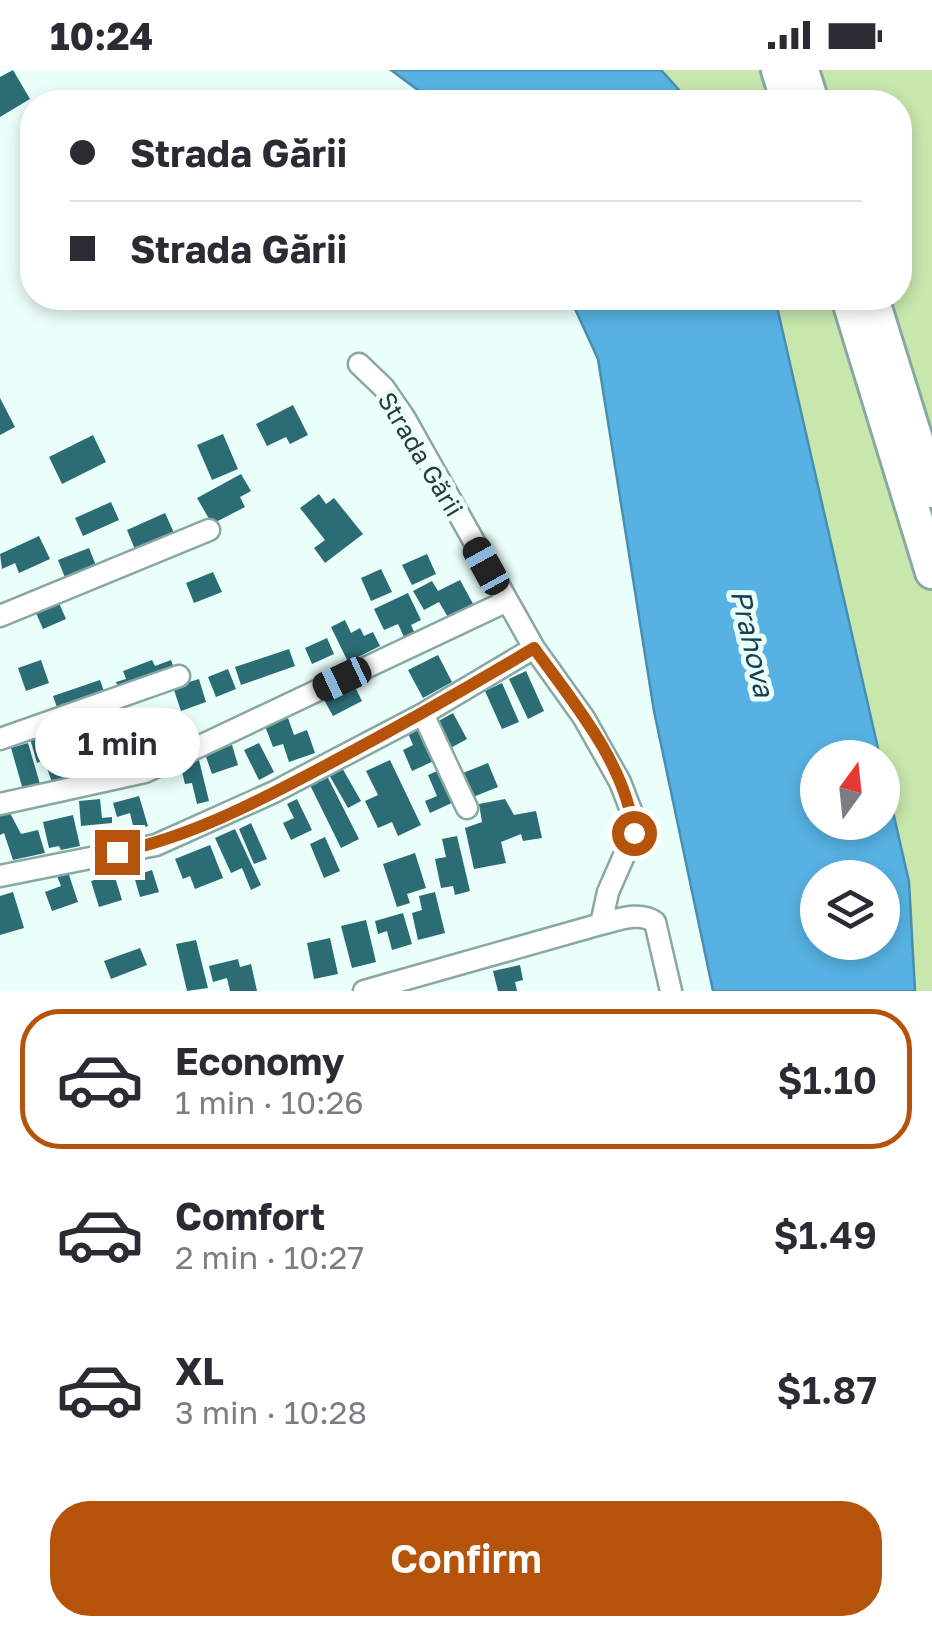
<!DOCTYPE html>
<meta charset="utf-8">
<style>
:root{--surface:#fff;--page:#f7f7f7;--text:#2b2b33;--muted:#7c7c81;--line:#e1e1e2;--accent:#b45309}
body{margin:0;font-family:"Golos Text",sans-serif;background:var(--page);color:var(--text);height:100vh;display:flex;flex-direction:column;font-size:38px;white-space:nowrap}
*{box-sizing:border-box;margin:0}
p{font-size:32px;color:var(--muted)}
.icon{flex:none;width:55px;height:55px;fill:none;stroke:currentColor;stroke-width:2;stroke-linecap:round;stroke-linejoin:round}
.map{position:relative;height:921px;overflow:hidden}
.side{display:flex;flex-direction:column;background:var(--surface);flex:1}
.side>*{flex:none}
.banner{position:absolute;left:20px;top:20px;width:892px;height:220px;border-radius:40px;box-shadow:0 5px 15px #0003;display:grid;align-content:center;height:220px;padding:0 50px;background:var(--surface)}
.needle{width:65px;rotate:15deg}
.buttons{position:absolute;left:800px;top:670px;display:grid;gap:20px}
.buttons a{display:grid;place-items:center;width:100px;height:100px;border-radius:50%;background:var(--surface);box-shadow:0 5px 15px #0003;font-size:50px}
.end{position:absolute;width:45px;height:45px;margin:-22px;border:12px solid #b45309;background:#fff;box-shadow:0 0 0 5px #fff}
.from{border-radius:50%}
.bubble{position:absolute;height:70px;border-radius:35px;background:var(--surface);box-shadow:0 5px 15px #0003;font-size:32px;font-weight:600;line-height:70px;text-align:center}
.car{position:absolute;width:30px;height:60px;margin:-30px -15px;border-radius:12px;box-shadow:0 0 8px 2px #0007;background:linear-gradient(#222 24%,#8ab4d8 0 40%,#222 0 76%,#8ab4d8 0 86%,#222 0)}
.banner b{display:flex;align-items:center;gap:35px;height:95px;font-size:38px}
.banner b+b{border-top:2px solid var(--line)}
.banner i{width:25px;height:25px;background:var(--text)}
ul{padding:18px 0 0;list-style:none}
li{display:flex;align-items:center;gap:30px;height:140px;margin:0 20px 15px;padding:0 30px;border:5px solid transparent;border-radius:40px}
li div{flex:1}
li b{display:block;font-size:38px}
li em{font-style:normal;font-weight:600}
li.current{border-color:var(--accent)}
li>.icon{width:90px;height:90px;stroke-width:1.5}
.cta{display:flex;gap:20px;margin-top:auto;padding:20px 50px}
.cta a{flex:1;height:115px;border-radius:40px;background:var(--accent);color:#fff;font-size:40px;font-weight:600;line-height:115px;text-align:center}
.status{display:flex;justify-content:space-between;align-items:center;height:70px;padding:0 50px;background:var(--surface);direction:ltr}
.status svg{height:28px;fill:currentColor}
.map>svg:first-child{display:block}
.green{fill:#c7e7ad}
.water{fill:#57b2e3;stroke:#4a8eaf;stroke-width:2.5;fill-rule:evenodd}
.building{fill:#2b6c75}
.lines{fill:none;stroke-linecap:round;stroke-linejoin:round}
.minor-casing{stroke:#89a8a2;stroke-width:25}
.trunk-casing{stroke:#89a8a2;stroke-width:38}
.minor{stroke:#fff;stroke-width:20}
.trunk{stroke:#fff;stroke-width:32}
.route{stroke:#b45309;stroke-width:12}
.labels{text-anchor:middle;dominant-baseline:central;stroke-width:10;stroke-linejoin:round;paint-order:stroke}
.street-label{font-size:25px;fill:#2d3a37;stroke:#eafefa}
.water-label{font-size:28px;font-style:italic;fill:#173f53;stroke:#eafefa}
</style>
<div class="status"><b>10:24</b><svg viewBox="0 0 49 12"><path d="M0 12V9h3v3zM5 12V6h3v6zM10 12V3h3v9zM15 12V0h3v12zM26 1h20v11H26zM47 4h2v5h-2z"/></svg></div>
<div class="map">
<svg width="932" height="921" viewBox="0 0 932 921">
<rect width="100%" height="100%" fill="#eafefa"/>
<path class="green" d="M661 0H932V921H915L909 812 775 228H900V32H690Z"/>
<path class="water" d="M391 0H661L690 32H434Z
M570 228H775L880 687 818 688V752H882L883 698 909 812 915 921H713L654 641 598 289ZM818 808H882V872H818Z"/>
<path class="building" d="M13 0 30 29 0 47V7Z
M0 328 15 357 0 365Z
M293 335 308 365 290 374 286 367 267 376 256 354Z
M223 364 238 399 212 410 197 375Z
M93 365 106 392 62 414 49 387Z
M241 404 251 421 240 427 245 437 212 454 197 428Z
M319 424 326 434 334 428 363 464 325 493 314 478 325 470 300 438Z
M111 432 119 450 83 466 75 448Z
M165 443 175 465 136 482 127 460Z
M39 466 50 489 19 503 15 493 2 499 0 484Z
M89 478 97 498 66 510 58 490Z
M427 484 436 504 412 515 402 495Z
M381 499 392 522 371 531 361 508Z
M213 502 222 522 194 533 186 513Z
M460 510 477 541 452 554 439 532 424 540 413 521 432 511 438 521Z
M408 523 421 550 411 555 417 568 407 573 398 554 384 560 374 539Z
M59 533 66 549 43 559 36 543Z
M345 550 351 563 360 558 364 566 373 562 380 576 348 592 331 557Z
M327 568 334 584 312 594 305 578Z
M289 579 295 596 241 615 235 597Z
M438 585 452 612 423 628 408 600Z
M41 590 49 613 26 621 18 598Z
M152 590 155 596 171 590 176 604 120 624 116 612 126 609 123 601Z
M228 599 236 619 216 627 208 607Z
M526 601 544 641 528 649 509 609Z
M199 609 206 632 181 641 173 617Z
M100 610 106 627 59 643 53 626Z
M353 613 362 631 333 646 323 628Z
M502 613 519 652 502 659 485 621Z
M453 643 467 669 445 681 431 655Z
M91 645 101 674 72 683 79 707 53 715 44 690 37 693 29 665Z
M157 648 160 656 168 653 176 673 156 680 150 665 145 667 140 654Z
M288 648 294 665 307 660 315 683 289 692 283 674 273 677 265 656Z
M120 651 125 672 105 677 100 656Z
M420 655 436 690 412 701 403 680 413 675 407 661Z
M148 672 153 686 147 688 149 694 136 698 134 692 121 697 116 683Z
M28 673 40 714 23 720 11 678Z
M259 673 274 702 259 710 244 680Z
M232 675 238 695 212 704 205 684Z
M199 690 209 731 197 734 192 713 185 714 180 694Z
M390 690 421 755 398 766 392 752 378 758 365 731 378 725 366 701Z
M488 693 498 717 468 729 458 705Z
M341 696 361 731 348 738 328 703Z
M442 699 456 731 430 743 425 731 437 726 428 705Z
M326 704 359 769 341 778 309 713Z
M139 726 148 756 134 760 130 743 117 747 113 733Z
M100 729 102 748 112 747V753L81 756 79 731Z
M297 729 312 760 291 770 283 753 294 748 287 734Z
M505 729 514 745 536 741 542 768 523 771 521 764 501 772 506 793 474 799 465 758 482 752 479 734Z
M9 741 21 764 38 760 45 783 13 790 4 763 0 765V745Z
M73 745 80 776 61 780 59 776 49 778 43 752Z
M251 753 267 789 254 794 239 759Z
M235 759 261 815 251 820 242 798 231 803 215 768Z
M457 766 470 821 455 825 453 816 441 818 435 789 446 787 442 769Z
M325 767 340 801 324 808 310 774Z
M210 775 223 808 195 819 190 806 183 809 175 789Z
M415 783 426 818 407 824 410 833 397 837 383 794Z
M152 800 159 822 140 827 134 806Z
M68 802 78 832 52 841 45 822 61 816 57 806Z
M114 804 122 830 99 837 91 811Z
M13 822 24 858 0 865V826Z
M435 822 445 863 418 870 412 843 422 840 419 826Z
M403 843 412 874 392 880 387 861 378 864 375 851Z
M366 850 376 892 352 898 341 856Z
M330 868 338 904 314 909 307 873Z
M196 870 208 918 187 921 176 874Z
M140 878 147 895 111 909 104 891Z
M238 889 240 897 251 894 257 921H230L227 908 213 912 209 896Z
M520 895 523 910 515 912 517 921H498L493 901Z"/>
<g class="lines">
<g class="minor-casing">
<path id="minor" d="M359 294 384 318 404 347 534 578 584 648 620 712 632 743 634 763 608 822 601 854C618 850 639 841 655 852L671 921
M0 546 209 460
M423 644 467 738
M0 669 179 606
M0 734 145 702 507 531
M0 806 156 775 274 722 423 644 534 578
M364 921 601 854"/>
</g>
<g class="trunk-casing">
<path id="trunk" d="M778 0 788 32
M802 0 812 32
M848 228 932 502
M872 228 932 421"/>
</g>
<use href="#minor" class="minor"/>
<use href="#trunk" class="trunk"/>
</g>
<g class="lines">
<path class="route" d="M117 782C188 768 257 732 321 698 393 660 464 620 534 578 573 632 626 694 634 763"/>
</g>
<g class="labels">
<g class="street-label">
<text transform="translate(421 384) rotate(59)">Strada Gării</text>
</g>
<g class="water-label">
<text transform="translate(753 573) rotate(77)">Prahova</text>
</g>
</g>
</svg>
<div class="buttons">
<a><svg class="needle" viewBox="-14 -14 28 28"><path d="M0-13l5 13h-10z" fill="#e53935"/><path d="M0 13l5-13h-10z" fill="#7c7c81"/></svg></a>
<a><svg class="icon" aria-label="layers" viewBox="0 0 24 24"><path d="M12 4l9 5-9 5-9-5zM3 14l9 5 9-5"/></svg></a>
</div>
<i class="end from" style="left:634px;top:763px"></i>
<i class="end" style="left:117px;top:782px"></i>
<div class="bubble" style="left:35px;top:638px;width:165px">1 min</div>
<i class="car" style="left:486px;top:496px;rotate:331deg"></i>
<i class="car" style="left:342px;top:609px;rotate:245deg"></i>
<div class="banner">
<b><i class="from"></i>Strada Gării</b>
<b><i></i>Strada Gării</b>
</div>
</div>
<section class="side">
<ul>
<li class="current"><svg class="icon" aria-label="car" viewBox="0 0 24 24"><path d="M5 17H2v-5l4-1 3-4h7l3 4 3 1v5h-3M9 17h6M6 11h13"/><circle cx="7" cy="17" r="2"/><circle cx="17" cy="17" r="2"/></svg><div><b>Economy</b><p>1 min · 10:26</p></div><em>$1.10</em></li>
<li><svg class="icon" aria-label="car" viewBox="0 0 24 24"><path d="M5 17H2v-5l4-1 3-4h7l3 4 3 1v5h-3M9 17h6M6 11h13"/><circle cx="7" cy="17" r="2"/><circle cx="17" cy="17" r="2"/></svg><div><b>Comfort</b><p>2 min · 10:27</p></div><em>$1.49</em></li>
<li><svg class="icon" aria-label="car" viewBox="0 0 24 24"><path d="M5 17H2v-5l4-1 3-4h7l3 4 3 1v5h-3M9 17h6M6 11h13"/><circle cx="7" cy="17" r="2"/><circle cx="17" cy="17" r="2"/></svg><div><b>XL</b><p>3 min · 10:28</p></div><em>$1.87</em></li>
</ul>
<div class="cta"><a>Confirm</a></div>
</section>
